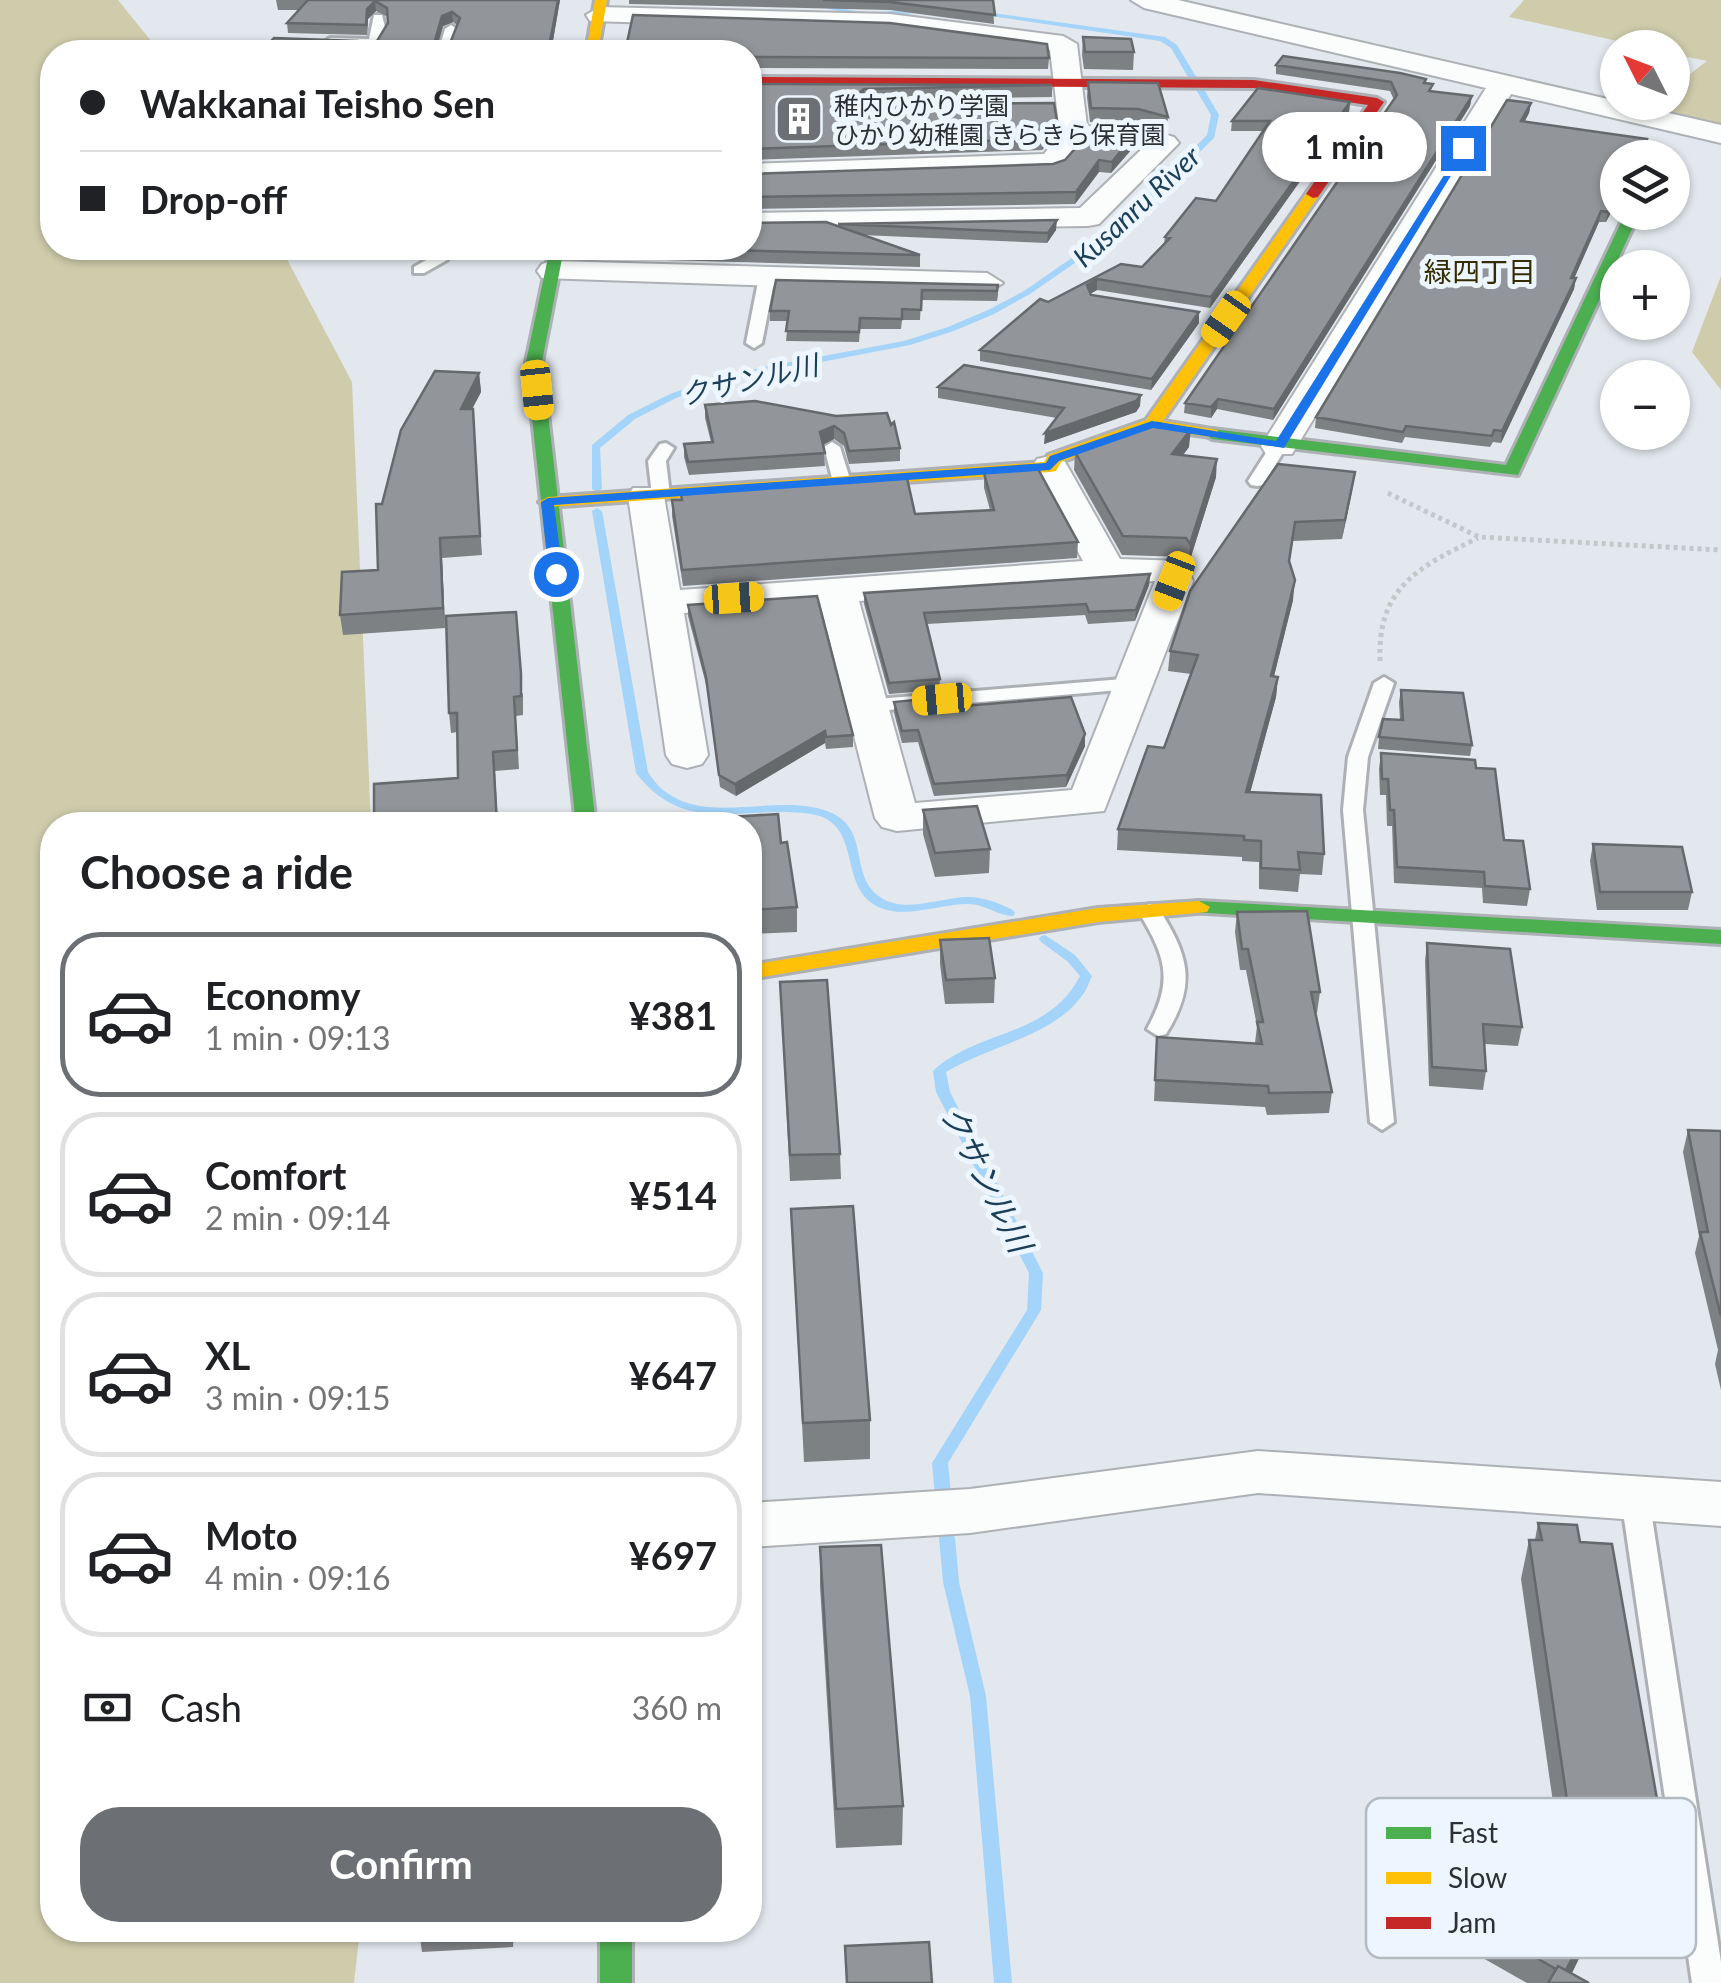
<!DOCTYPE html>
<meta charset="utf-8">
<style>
:root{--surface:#fff;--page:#f6f6f6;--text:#202124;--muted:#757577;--line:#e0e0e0;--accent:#6c7075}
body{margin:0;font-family:Lato,"Noto Sans JP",sans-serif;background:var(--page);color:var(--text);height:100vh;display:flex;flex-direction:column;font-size:38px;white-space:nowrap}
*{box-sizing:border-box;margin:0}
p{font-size:32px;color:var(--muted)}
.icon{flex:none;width:55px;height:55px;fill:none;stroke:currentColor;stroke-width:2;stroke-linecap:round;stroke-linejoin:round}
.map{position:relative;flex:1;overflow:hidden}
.drawer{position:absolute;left:40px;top:812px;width:722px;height:1130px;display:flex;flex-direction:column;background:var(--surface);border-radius:40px;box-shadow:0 2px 8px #0004}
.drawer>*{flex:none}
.banner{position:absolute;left:40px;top:40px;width:722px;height:220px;border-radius:40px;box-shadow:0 2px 8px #0004;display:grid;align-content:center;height:220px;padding:0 40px;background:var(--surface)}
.needle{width:65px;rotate:312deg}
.buttons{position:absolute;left:1600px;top:30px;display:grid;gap:20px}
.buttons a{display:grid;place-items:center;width:90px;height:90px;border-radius:50%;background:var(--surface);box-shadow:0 2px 8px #0004;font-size:50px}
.end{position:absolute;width:45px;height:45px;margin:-22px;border:12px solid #1a73e8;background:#fff;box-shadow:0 0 0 5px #fff}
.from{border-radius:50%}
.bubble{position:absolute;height:70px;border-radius:35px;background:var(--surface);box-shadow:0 2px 8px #0004;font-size:32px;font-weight:700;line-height:70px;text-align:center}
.car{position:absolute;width:30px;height:60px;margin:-30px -15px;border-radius:12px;box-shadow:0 0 8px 2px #0007;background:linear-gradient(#f5c518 24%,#345 0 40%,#f5c518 0 76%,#345 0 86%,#f5c518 0)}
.banner b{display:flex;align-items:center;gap:35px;height:95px;font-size:38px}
.banner b+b{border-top:2px solid var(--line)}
.banner i{width:25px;height:25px;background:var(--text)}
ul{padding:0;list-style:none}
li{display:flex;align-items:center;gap:30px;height:165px;margin:0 20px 15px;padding:0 20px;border:5px solid var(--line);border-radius:40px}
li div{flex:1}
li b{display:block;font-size:38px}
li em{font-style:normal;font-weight:700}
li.active{border-color:var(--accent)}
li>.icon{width:90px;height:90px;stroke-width:1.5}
h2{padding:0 40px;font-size:45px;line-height:120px}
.pay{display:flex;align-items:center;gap:25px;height:110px;padding:0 40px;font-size:38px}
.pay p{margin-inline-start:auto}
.button{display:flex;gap:20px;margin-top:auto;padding:20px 40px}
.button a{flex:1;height:115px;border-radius:40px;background:var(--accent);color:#fff;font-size:40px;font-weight:700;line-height:115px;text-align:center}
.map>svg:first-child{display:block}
.green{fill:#cfccac}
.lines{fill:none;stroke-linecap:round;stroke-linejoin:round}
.stream{fill:#a4d4f9;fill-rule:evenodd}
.lane-casing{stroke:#adb1b5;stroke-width:6}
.street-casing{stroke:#adb1b5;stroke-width:4}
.fast-casing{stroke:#adb1b5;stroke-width:6}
.slow-casing{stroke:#adb1b5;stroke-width:6}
.jam-casing{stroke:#adb1b5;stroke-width:6}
.path{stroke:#c5c7c9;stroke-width:5;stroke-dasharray:4 4;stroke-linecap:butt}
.lane{fill:#fbfcfc;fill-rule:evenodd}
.street{fill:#fbfcfc;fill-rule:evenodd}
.fast{fill:#4caf50;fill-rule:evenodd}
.slow{fill:#ffc107;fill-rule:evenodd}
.jam{fill:#c62828;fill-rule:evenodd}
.wall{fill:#7e8184;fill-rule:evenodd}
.shaded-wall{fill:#66696c}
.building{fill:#92969a;stroke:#66696c;stroke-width:2.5;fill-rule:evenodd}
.route{fill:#1a73e8}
.labels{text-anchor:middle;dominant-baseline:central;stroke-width:10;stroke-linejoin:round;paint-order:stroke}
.far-poi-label{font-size:25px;fill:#2c3034;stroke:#edf6fe;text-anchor:start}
.far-water-label{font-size:28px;font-style:italic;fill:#1c3f59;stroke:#edf6fe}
.far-neighbourhood-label{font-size:28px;fill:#342d01;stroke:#edf6fe}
.water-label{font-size:32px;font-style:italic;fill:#1c3f59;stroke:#edf6fe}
.key{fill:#edf6fe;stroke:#b3bbc1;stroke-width:2.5}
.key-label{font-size:28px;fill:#2c3034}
</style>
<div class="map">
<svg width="1721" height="1983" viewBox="0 0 1721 1983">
<rect width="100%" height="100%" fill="#e2e8ee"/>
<path class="green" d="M0 0H118L160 52H52V248H281L352 382 371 825H52V1930H360L354 1983H0Z
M1524 0H1721V125L1644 107 1672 102 1673 87 1707 61 1673 54 1672 48 1644 47 1509 17Z
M1721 276V390L1692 352Z"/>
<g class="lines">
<path class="stream" d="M790 0H803L865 13 919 9 922 11 919 13 865 17Z
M979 11 1165 37 1177 45 1198 80 1191 82 1171 48 1160 41 977 14V12Z
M1196 86H1202L1219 115 1214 138 1154 197 1095 249 1030 294 994 314 954 331 910 345 764 373 720 383 676 398 635 419 600 448 602 489 597 492 592 489V445L628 415 670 394 714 379 764 367 904 341 948 327 988 310 1024 291 1089 246 1149 193 1207 135 1211 115 1195 88Z
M597 508 602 511 648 772C652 778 657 785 663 790 704 823 764 798 812 807 878 819 844 872 880 897 905 915 943 896 970 897 986 898 999 903 1013 910L1015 913 1013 916C999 916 986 905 970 904 939 903 901 922 873 904 841 882 859 830 820 816 806 812 790 812 775 812 717 814 676 824 636 773L592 511Z
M1045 935 1075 955 1092 976C1089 983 1086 991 1081 997 1053 1036 986 1047 946 1072L950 1092 1043 1273 1041 1310 948 1463 951 1494 948 1498 943 1500 938 1498 935 1494 932 1463 1027 1310 1029 1273 936 1092 933 1071C978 1029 1048 1038 1080 976L1067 961 1041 942 1039 939 1041 936Z
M947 1532 953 1534 955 1538 959 1582 986 1696 1012 1983H994L970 1696 943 1582 939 1538 941 1534Z"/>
<g class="lane-casing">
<path id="lane" d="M374 15H382L386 31 375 52H363L365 47 330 46 324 42 330 38 369 39Z
M451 25 457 29 450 52H438L445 29Z
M437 248H451L447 260 424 273H414V267L435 255Z
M767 272 775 277 762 343 754 348 746 343 759 277Z
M1279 441 1287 446 1263 485 1257 486 1251 485 1248 481 1273 442Z
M832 442 840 447 851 482 848 486 842 487 833 482 824 447Z
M666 443 674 448 666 461 670 495 661 500 652 495 648 461 660 444Z
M1384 677 1394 683 1368 757 1363 810 1394 1122 1382 1130 1370 1122 1343 810 1348 757 1374 683Z
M1135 678 1142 680 1145 684 1142 688 865 712 855 706 865 700Z
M1149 904 1157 906C1188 954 1198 983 1166 1034L1158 1036 1147 1029C1174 980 1166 957 1138 911Z
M1635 1488 1645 1491 1649 1498 1721 1962V1983H1692L1621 1498 1625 1491Z"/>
</g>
<g class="street-casing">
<path id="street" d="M1131 0H1178L1721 125V143L1511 94 1297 446 1292 454H1266L1261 446 1486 88 1144 8Z
M599 7 890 14 1063 36 1077 44 1087 126 1137 127 1174 137 1179 143 1099 224 1088 226 750 231V213L1080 208 1144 147 1085 143 1062 169 1052 172 750 182V164L1044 154 1060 134 1050 50 890 30 590 21 586 15Z
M553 261 987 273 1003 283 987 293 542 278 537 271 542 264Z
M1050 456 1063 459 1068 467 1120 559 1184 561 1193 581 1104 811 897 831 882 827 875 818 820 603 684 613 708 755 702 764 687 768 672 764 666 755 628 496 633 488H659L664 496 680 590 1083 561 1032 467 1037 459ZM1155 581 1072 790 915 803 859 601Z
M1258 1451 1721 1482V1526L1258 1493 970 1533 750 1547V1503L970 1489Z"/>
</g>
<g class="fast-casing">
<path id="fast" d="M1626 212H1640L1518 475 1212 439 1204 434 1212 429 1506 465Z
M550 248H564L542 362 596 825H576L526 362Z
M1199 901 1721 930V944L1191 912 1188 907Z
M600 1930H632V1983H600Z"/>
</g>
<g class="slow-casing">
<path id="slow" d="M595 0H607L598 52H586Z
M1308 191 1320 194 1163 421 1218 430V438L1153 429 1061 462 1056 471 1050 472 548 507 539 502 548 497 1044 462 1048 455 1146 420Z
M1199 901 1210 907 1207 912 1098 922 750 979V965L1098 908Z"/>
</g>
<g class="jam-casing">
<path id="jam" d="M750 77 1254 80 1377 98 1384 102 1318 197 1313 198 1306 194 1368 105 1254 88 750 85Z"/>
</g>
<path class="path" d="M1388 493 1479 537 1721 550
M1380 661C1377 588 1418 567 1478 538"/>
<use href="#lane" class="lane"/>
<use href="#street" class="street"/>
<use href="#fast" class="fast"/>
<use href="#slow" class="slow"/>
<use href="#jam" class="jam"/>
</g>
<path class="wall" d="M276 0H560L551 52H261L374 46 388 23V17L376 11 368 19 367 35 288 33 287 23 299 10H278ZM453 22 457 25 449 46 438 45 443 26Z
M629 0H993L994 24 890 10 629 4Z
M1083 37 1134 52 1133 70 1084 69 1082 55Z
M750 52 1049 58 1048 69 750 68Z
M1276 65 1426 83 1432 91 1472 96 1470 106 1273 420 1217 409 1211 418 1184 413 1185 403 1394 100 1390 91 1276 74Z
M1088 82 1168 117 1167 131 1137 123 1090 122 1087 97Z
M750 84 1052 85V97L864 100 861 103 864 104 1056 133 1042 150 750 160Z
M1350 102 1349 112 1210 308 1097 290 1090 294 1199 323 1151 390 980 361V350L1048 302 1121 264 1142 267 1164 243 1165 237 1216 201 1263 131H1231L1232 121Z
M1531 103 1529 113 1525 121 1647 139 1645 149 1606 222H1599L1574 278H1576L1574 289 1501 443 1493 442 1490 447 1405 437 1402 443 1315 428 1316 417Z
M1131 138V150L1111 173 1099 172 1075 204 750 209V174L1053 164Z
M838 224 1056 230 1047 243 862 235 920 255V267L629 259V249H606V248H750L838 226Z
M776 280 998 285V295L997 301 921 300 920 320H902L901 329H860L859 342 786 341 788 321H770V311Z
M479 373 481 392 472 409 482 555 442 558 445 628 343 635 340 615 378 570 382 504Z
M938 387 1140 406 1136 412 1044 444 1057 418 938 398Z
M755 401 900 448V461L849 464 844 446 834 439 823 444 825 466 689 475 684 457V444L711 442 705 418V405Z
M1189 447 1183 455 1216 477 1189 563 1184 557 1122 555 1074 470 1075 452Z
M1278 464 1352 491 1342 539 1293 541 1289 564 1293 600 1274 676 1278 677 1276 697 1250 792 1324 854 1322 875 1300 874 1298 892 1259 889V862L1242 861V857L1117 850 1118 829 1164 748 1191 674 1168 671 1170 651Z
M984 473 1078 542 1077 558 683 586 672 516V500H681V494L915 514 990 510 984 488Z
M1150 574 1149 585 1135 621 1088 624 1085 615 927 624 940 679 939 690 889 694 864 604V593Z
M688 605 853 735V747L826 749 825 743 736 796 720 787 707 688 688 616Z
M1401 690 1472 745 1470 756 1378 749 1379 737 1400 720 1399 702Z
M523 693V715L516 716 519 769 495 771 498 825H374V784L458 778V732L451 733 449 713Z
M894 702 952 707 1085 746 1066 787 934 796 918 742 902 743 894 713Z
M1381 753 1476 768 1504 840 1530 889 1527 906 1483 903 1482 888 1394 883 1392 826H1387L1386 795H1380L1379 769Z
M923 810 990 849 989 873 935 877 923 834Z
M750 825 781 843 797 907V932L750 934Z
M1593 844 1692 892 1688 910H1597L1590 861Z
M1237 912 1320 992 1317 1013H1315L1332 1092 1329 1113 1267 1115 1265 1107 1154 1101 1157 1037 1255 1043 1257 1026 1246 970H1240L1235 932Z
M940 940 995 978 994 1003 945 1004 940 964Z
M1427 943 1522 1027 1518 1046 1485 1044 1486 1071 1483 1090 1429 1086 1425 961Z
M780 982 840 1154 841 1179 790 1181Z
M1688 1130 1721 1131V1390L1715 1364 1718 1350 1695 1253 1699 1236 1683 1152Z
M791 1209 870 1420V1459L804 1462Z
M1538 1523 1580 1542 1675 1901 1664 1940 1587 1936 1585 1946 1572 1973 1589 1983H1527L1467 1949 1473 1922 1569 1914 1521 1579 1529 1540H1535Z
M820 1547 903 1806 902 1845 836 1848 820 1586Z
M419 1930H514L513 1947 422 1952Z"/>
<path class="shaded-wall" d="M558 0H560L551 52H548Z
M375 1 376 11 368 19 367 35V9Z
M452 12 453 22 443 26 435 52 434 44 442 16Z
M864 89V100L853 109V98Z
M1472 96 1470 106 1273 420 1274 409Z
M1350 102 1349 112 1210 308 1211 297Z
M1531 103 1529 113 1520 130 1521 121Z
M1057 121 1056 133 1042 150 1043 139Z
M1131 138V150L1111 173 1112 162Z
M1099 160V172L1075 204 1076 192Z
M1618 199V209L1612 210 1606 222 1608 212 1613 200Z
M1601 211 1599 222 1570 288 1571 278Z
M1057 220 1056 230 1047 243 1048 233Z
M1576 278 1574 289 1501 443 1502 431Z
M1097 279V290L1086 296 1087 285Z
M1199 312V323L1151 390 1152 379Z
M479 373 481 392 462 428 461 409Z
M1141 395 1140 406 1136 412 1044 444 1045 433Z
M1218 399 1217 409 1211 418V407Z
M834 426V439L821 446 820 432Z
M1191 429 1189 447 1170 472 1172 454Z
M1217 459 1216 477 1189 563 1190 544Z
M1355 472 1352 491 1342 539 1345 520Z
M440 538 442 558 445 628 443 608Z
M1150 574 1149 585 1135 621 1136 610Z
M1295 580 1293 600 1269 696 1271 676Z
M1278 677 1276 697 1245 812 1246 792Z
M825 731V743L736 796 735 784Z
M1085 734V746L1066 787 1067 775Z
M1592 1919 1585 1946 1567 1983 1564 1974Z"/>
<path class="building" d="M308 0H558L548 52H261L274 38 358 41 362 46H374L388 23 387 8 375 1 367 9 366 25 287 23ZM452 12 460 18 449 46 434 44 442 16Z
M823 0H993L995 15 890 2Z
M633 15 890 23 1047 44 1049 58 750 57V52H625Z
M1083 37 1131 39 1134 52H1085Z
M1283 56 1400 73 1426 79 1424 83 1433 84 1429 91 1472 96 1274 409 1218 399 1211 407 1185 403 1397 95 1391 82 1276 65Z
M1088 82 1158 83 1168 117 1138 109 1091 108Z
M750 84 1052 85 864 89 853 98 864 104 1054 103 1057 121 1043 139 750 149Z
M1258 88 1350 102 1211 297 1097 279 1087 285 1091 295 1199 312 1152 379 980 350 1040 299 1048 302 1121 264 1142 267 1170 238 1165 237 1196 198 1216 201 1270 121H1232Z
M1507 100 1531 103 1521 121 1647 139 1639 158H1618V199L1613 200 1608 212 1601 211 1571 278H1576L1502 431 1494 430 1492 436 1406 426 1403 432 1316 417Z
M1087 135 1131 138 1112 162 1099 160 1076 192 750 197V174L1053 164 1065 160Z
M1057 220 1048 233 838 224Z
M826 222 920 255 641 248H750V223Z
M776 280 998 285 997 291 922 290 921 310 902 309V319L860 318 859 332 786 331 789 311H770Z
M964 365 1141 395 1136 401 1045 433 1064 408 938 387Z
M435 371 479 373 461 409H473L480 536 440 538 443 608 340 615 342 572 378 570 376 504H382L401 430Z
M755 401 836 416 887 413 891 425 894 422 900 448 849 451 844 433 834 426 820 432 825 453 688 462 684 444 713 442 705 405Z
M1157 423 1191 429 1172 454 1217 459 1190 544 1186 538 1123 536 1075 452Z
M1278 464 1355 472 1345 520 1295 522 1289 561 1295 580 1271 676 1278 677 1246 792 1321 795 1324 854 1298 852 1300 870 1261 868V841L1244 840V836L1118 829 1148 746 1164 748 1198 655 1170 651 1190 591Z
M1038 469 1078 542 682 570 672 500H682L681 494 907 478 915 514 994 510 984 473Z
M1150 574 1136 610 1089 612 1086 604 924 613 940 679 889 683 864 593Z
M817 596 853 735 826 737 825 731 735 784 719 775 706 677 688 605Z
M516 612 521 674V696L514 697 517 750 493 752 497 825H422V821L374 823V784L458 778 457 713H449L446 616Z
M1401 690 1463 693 1472 745 1379 737 1383 719 1403 720Z
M944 697 952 707 1071 697 1085 734 1067 775 934 784 918 730 902 731 894 702Z
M1381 753 1475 760 1476 768 1495 769 1504 840 1523 841 1530 889 1485 886 1484 872 1397 867 1394 810H1390L1388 779H1382Z
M977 806 990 849 935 853 923 810Z
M778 814 781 843 787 842 797 907 750 910V825H699L698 819Z
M1593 844 1682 847 1692 892H1600Z
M1307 911 1320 992H1311L1332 1092 1269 1093 1268 1086 1155 1080 1157 1037 1262 1044 1257 1022H1263L1248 949H1242L1237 912Z
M989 938 995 978 946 980 940 940Z
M1427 943 1510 949 1522 1027 1483 1024 1486 1071 1432 1067Z
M827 980 840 1154 790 1155 780 982Z
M1688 1130 1721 1131V1316L1700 1232H1708Z
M853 1206 870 1420 803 1423 791 1209Z
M1538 1523 1577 1525 1580 1542 1612 1544 1675 1901 1581 1896 1529 1540H1542Z
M881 1545 903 1806 836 1809 820 1547Z
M1492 1898 1592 1919 1566 1970 1558 1966 1556 1969 1473 1922Z
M929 1942 932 1983H847L845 1946Z
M1558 1966 1589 1983H1548Z"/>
<path class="route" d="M1463 145 1468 148 1284 448 1153 428 1059 461 1050 470 554 505 563 574 556 578 549 574 541 502 548 498 1046 463 1050 456 1152 421 1276 441Z"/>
<defs>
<g id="building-square" transform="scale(2.5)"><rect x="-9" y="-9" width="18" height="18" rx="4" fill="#6c7075" stroke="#edf6fe"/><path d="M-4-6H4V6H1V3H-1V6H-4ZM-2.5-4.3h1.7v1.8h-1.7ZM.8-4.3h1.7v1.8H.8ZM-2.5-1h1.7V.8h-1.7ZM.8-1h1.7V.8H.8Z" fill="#fff"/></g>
</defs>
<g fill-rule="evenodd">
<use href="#building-square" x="799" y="119"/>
</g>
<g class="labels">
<g class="far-poi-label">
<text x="834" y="105">稚内ひかり学園<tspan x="834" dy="29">ひかり幼稚園 きらきら保育園</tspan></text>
</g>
<g class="far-water-label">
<text transform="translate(1136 206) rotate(-43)">Kusanru River</text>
<text transform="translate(749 379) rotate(-13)">クサンル川</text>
</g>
<g class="far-neighbourhood-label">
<text x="1480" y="271">緑四丁目</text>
</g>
<g class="water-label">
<text transform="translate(987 1178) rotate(63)">クサンル川</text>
</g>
</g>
<rect x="1366" y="1798" width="330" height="160" rx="15" class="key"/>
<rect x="1386" y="1827" width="45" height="12" fill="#4caf50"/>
<rect x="1386" y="1872" width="45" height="12" fill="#ffc107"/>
<rect x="1386" y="1917" width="45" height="12" fill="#c62828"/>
<g class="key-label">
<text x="1448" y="1843">Fast</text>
<text x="1448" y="1888">Slow</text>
<text x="1448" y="1933">Jam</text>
</g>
</svg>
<div class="buttons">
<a><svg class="needle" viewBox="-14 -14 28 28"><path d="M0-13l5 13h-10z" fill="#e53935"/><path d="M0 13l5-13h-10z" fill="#757577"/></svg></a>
<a><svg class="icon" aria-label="layers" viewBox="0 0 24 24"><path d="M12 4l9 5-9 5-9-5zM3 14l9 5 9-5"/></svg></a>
<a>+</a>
<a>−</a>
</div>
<i class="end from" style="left:556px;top:574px"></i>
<i class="end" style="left:1463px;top:148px"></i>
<div class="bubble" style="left:1262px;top:112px;width:165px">1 min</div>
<i class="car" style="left:1226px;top:319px;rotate:215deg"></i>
<i class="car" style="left:537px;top:390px;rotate:174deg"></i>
<i class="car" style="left:1174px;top:581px;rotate:201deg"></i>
<i class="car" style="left:734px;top:598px;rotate:86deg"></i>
<i class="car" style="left:942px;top:699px;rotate:265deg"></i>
<div class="banner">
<b><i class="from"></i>Wakkanai Teisho Sen</b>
<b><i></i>Drop-off</b>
</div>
<section class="drawer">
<h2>Choose a ride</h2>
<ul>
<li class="active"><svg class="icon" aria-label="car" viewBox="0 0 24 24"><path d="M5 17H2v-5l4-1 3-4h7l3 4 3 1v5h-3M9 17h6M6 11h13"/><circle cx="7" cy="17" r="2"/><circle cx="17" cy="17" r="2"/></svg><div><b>Economy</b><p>1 min · 09:13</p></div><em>¥381</em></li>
<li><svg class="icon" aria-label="car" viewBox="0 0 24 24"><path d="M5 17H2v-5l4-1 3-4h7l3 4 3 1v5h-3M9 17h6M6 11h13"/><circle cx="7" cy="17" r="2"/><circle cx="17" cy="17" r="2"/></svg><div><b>Comfort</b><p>2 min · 09:14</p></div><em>¥514</em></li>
<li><svg class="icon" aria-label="car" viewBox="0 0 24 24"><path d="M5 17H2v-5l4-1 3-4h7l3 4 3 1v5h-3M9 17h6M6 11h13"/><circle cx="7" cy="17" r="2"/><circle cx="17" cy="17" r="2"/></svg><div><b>XL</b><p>3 min · 09:15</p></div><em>¥647</em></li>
<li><svg class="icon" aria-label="car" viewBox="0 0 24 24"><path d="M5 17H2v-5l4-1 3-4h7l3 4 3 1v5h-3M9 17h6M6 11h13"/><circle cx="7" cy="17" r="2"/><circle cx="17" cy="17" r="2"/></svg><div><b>Moto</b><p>4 min · 09:16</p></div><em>¥697</em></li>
</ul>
<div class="pay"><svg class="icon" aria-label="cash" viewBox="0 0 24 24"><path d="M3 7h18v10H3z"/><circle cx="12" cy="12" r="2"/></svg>Cash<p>360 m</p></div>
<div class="button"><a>Confirm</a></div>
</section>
</div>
